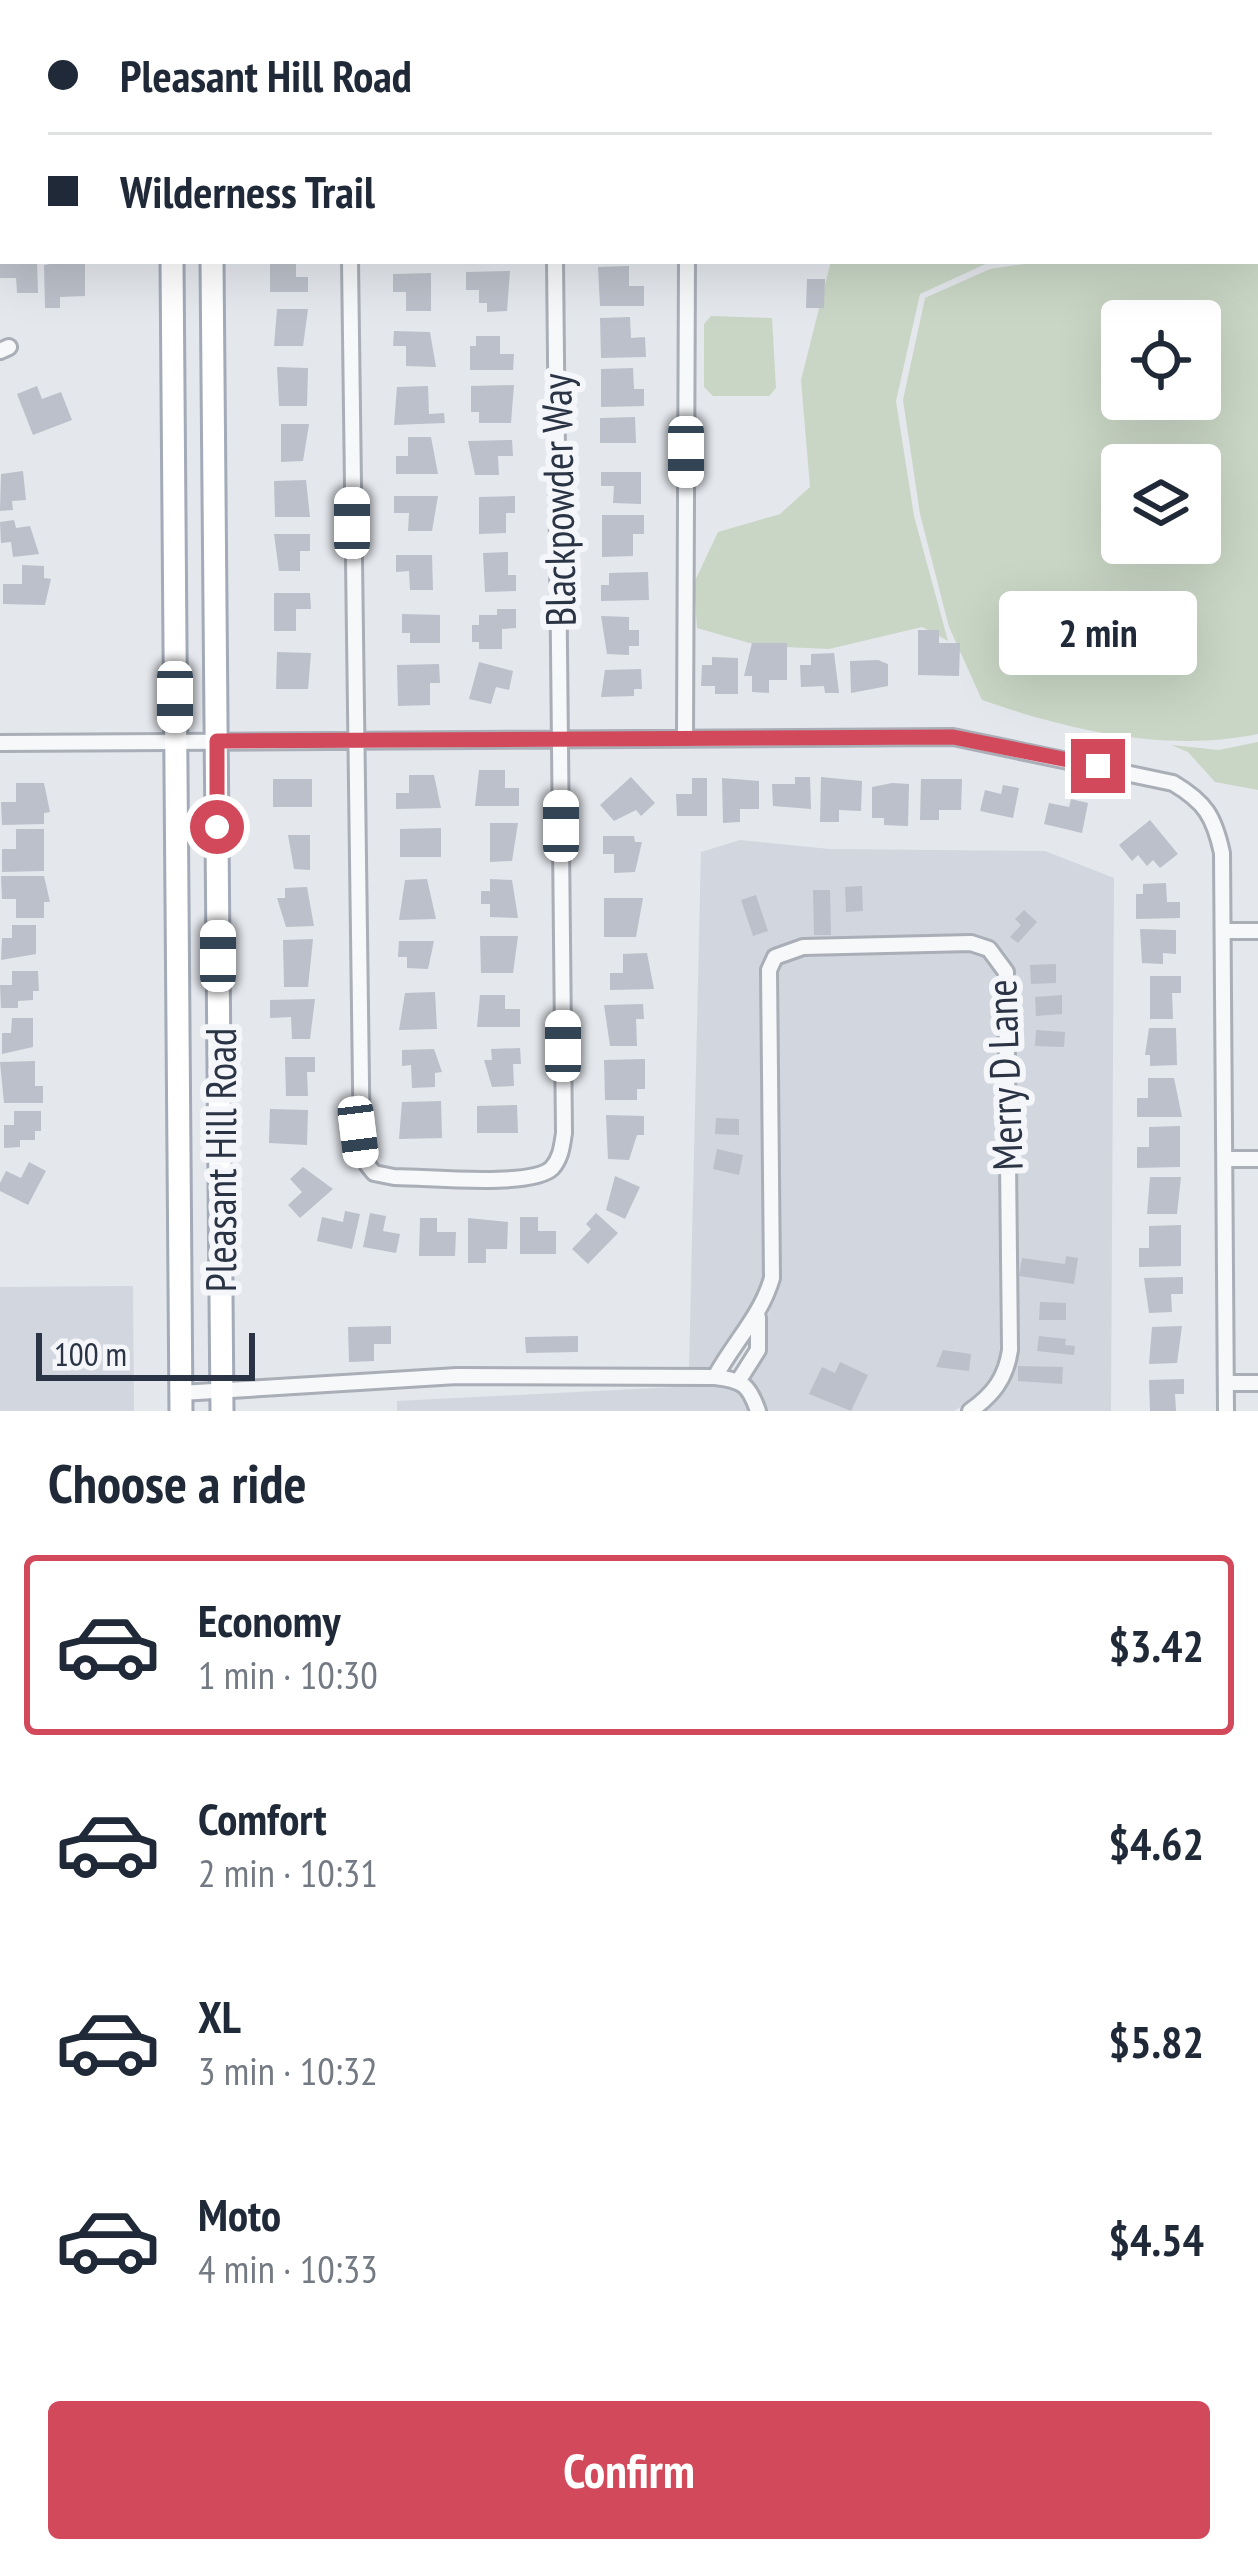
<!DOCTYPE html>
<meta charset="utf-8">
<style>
:root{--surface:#fff;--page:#f6f6f7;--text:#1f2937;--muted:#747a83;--line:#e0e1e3;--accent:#d1495b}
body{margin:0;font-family:"PT Sans Narrow",sans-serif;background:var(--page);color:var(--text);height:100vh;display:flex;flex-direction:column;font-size:45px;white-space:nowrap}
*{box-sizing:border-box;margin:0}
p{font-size:39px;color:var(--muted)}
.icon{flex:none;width:66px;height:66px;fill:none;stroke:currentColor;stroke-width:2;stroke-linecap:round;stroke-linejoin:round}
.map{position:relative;height:1411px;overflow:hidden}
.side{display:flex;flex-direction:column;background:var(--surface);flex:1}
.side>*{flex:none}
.hud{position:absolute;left:0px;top:0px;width:1260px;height:264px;box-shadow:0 12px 48px #0002;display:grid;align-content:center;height:264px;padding:0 48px;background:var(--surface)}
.fabs{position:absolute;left:1101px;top:300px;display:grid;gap:24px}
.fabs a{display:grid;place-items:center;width:120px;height:120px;border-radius:12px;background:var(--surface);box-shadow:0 12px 48px #0002;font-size:60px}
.scale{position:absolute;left:36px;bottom:30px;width:219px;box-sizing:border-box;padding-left:12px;border:6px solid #2b3445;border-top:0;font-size:33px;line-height:42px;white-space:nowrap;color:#2b3445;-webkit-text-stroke:9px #f4f6f9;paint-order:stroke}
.end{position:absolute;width:54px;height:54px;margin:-27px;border:15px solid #d1495b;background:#fff;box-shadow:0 0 0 6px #fff}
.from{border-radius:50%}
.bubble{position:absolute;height:84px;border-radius:12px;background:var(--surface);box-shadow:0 12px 48px #0002;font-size:39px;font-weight:700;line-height:84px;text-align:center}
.car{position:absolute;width:36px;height:72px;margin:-36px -18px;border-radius:15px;box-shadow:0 0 9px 3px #0007;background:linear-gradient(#fff 24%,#345 0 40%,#fff 0 76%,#345 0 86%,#fff 0)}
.hud b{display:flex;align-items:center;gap:42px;height:114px;font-size:45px}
.hud b+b{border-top:3px solid var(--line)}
.hud i{width:30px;height:30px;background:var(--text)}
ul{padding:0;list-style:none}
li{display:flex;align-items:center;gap:36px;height:180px;margin:0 24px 18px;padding:0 24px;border:6px solid transparent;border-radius:12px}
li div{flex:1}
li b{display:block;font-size:45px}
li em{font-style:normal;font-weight:700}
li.active{border-color:var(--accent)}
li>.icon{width:108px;height:108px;stroke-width:1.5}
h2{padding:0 48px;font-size:54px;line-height:144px}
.primary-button{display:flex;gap:24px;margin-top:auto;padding:24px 48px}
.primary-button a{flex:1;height:138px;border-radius:12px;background:var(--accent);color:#fff;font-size:48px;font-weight:700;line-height:138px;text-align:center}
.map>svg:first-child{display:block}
.built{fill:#d2d6de}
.green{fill:#c9d6c5;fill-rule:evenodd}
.building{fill:#bbc0ca}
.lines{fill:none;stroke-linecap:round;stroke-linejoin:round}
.minor-casing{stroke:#a9aeb7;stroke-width:20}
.primary-casing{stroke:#a3abb8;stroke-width:27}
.minor{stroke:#f7f8fa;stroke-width:14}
.primary{stroke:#fff;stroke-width:21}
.route{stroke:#d1495b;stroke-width:15}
.labels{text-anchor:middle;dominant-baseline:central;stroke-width:12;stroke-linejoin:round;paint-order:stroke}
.street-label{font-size:42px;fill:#2b3445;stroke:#f4f6f9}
</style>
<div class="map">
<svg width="1258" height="1411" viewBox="0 0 1258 1411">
<rect width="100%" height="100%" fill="#e4e7ec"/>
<path class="built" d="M740 840 830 849 1045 851 1114 878 1111 1411H984L1013 1375 1018 1350 1013 972 994 942 971 935 803 938 768 953 761 970 765 1277 754 1308 711 1368 689 1369 701 852Z
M970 952 986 956 998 974 1000 1367 984 1391 954 1411H766L749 1378 764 1355 766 1321 780 1278 776 972 789 958 804 955Z
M133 1286 134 1411H0V1287Z
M713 1385 736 1388 745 1395 749 1411H397V1401Z"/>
<path class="green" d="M1258 251V734C1167 753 1068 730 982 700L949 627 920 514 903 400 925 298 990 269 1044 261H1257ZM1122 321H1200V399H1122ZM1122 465H1200V543H1122Z
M831 261H992L920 294 896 401 914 516 948 641 922 627 829 649 760 646 697 628 694 583 718 532 780 514 810 487 801 380Z
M711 316 772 318 776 388 769 396H713L704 387V324Z
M1258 742V790L1215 782 1188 752 1171 745 1219 750Z"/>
<path class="building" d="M0 261H37L38 293H17L16 278H0Z
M68 261H85V296L60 297V308H45L44 265Z
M270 261H296V277H308V292H270Z
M629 266V286H644V306H600L598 267Z
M510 271 507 311 487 312V303H479V290H466V272Z
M431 273V311H406V292H393V274Z
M807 279H825L824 308H806Z
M277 309H308L303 346H274Z
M630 317 631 338 645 337 646 357 601 358 600 318Z
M394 331 430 332 436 367 406 366V346H393Z
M476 336H500V354H514L513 370H470V346H476Z
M277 367 308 368 307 406H279Z
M633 368 634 389H644V406L601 407V369Z
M514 385 511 423H479V412H471V386Z
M37 386 42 399 61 392 72 420 33 435 17 394Z
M428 386 429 414 444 413 445 423 394 425 397 387Z
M635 417 636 443H600V418Z
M281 424H309L303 461 281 462Z
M408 437H431L438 474H396V456H408Z
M512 440 513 456H498L499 475H475L468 441Z
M23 471 26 500 12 501 13 510 0 511 1 474Z
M601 472H641V504L613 503 614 486H601Z
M306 480 310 517H275L274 481Z
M394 496H438L432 531H408L409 513H394Z
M515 496V513H506V533L479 534V497Z
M602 515H644V534H633V556L602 557Z
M14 520 16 528 30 526 39 554 13 557 11 542 1 543 0 522Z
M274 534H310V551H300V571H279Z
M508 552V575H516V591L485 592 483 553Z
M396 555H432L433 590H410L409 571 396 572Z
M22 565 44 566V578L51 579 45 605 3 604V584H22Z
M648 572 649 600 601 601V585H609V573Z
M274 593H310L311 609H296V631H274Z
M497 609H516V628L502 629V649H479V642H472V625H479V615H497Z
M402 614 440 615V643H410V633H402Z
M601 616 629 617V630H639V646H629V655L607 654Z
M918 630H939V643H960L959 676 918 675Z
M752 643H787V680H769V693L752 692V676H744Z
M277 652 311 653 308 689H276Z
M834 653 839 693H825L824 686 801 687 800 665H811V654Z
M712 657 738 658V694H715V686H701L702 665H712Z
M878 660 888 664V686L851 693 850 661Z
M479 662 513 671 509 690 496 687 491 704 469 699Z
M439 664 440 683H430V705L398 706 397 665Z
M641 669 642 689H634V696L601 697 605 670Z
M479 770H505V788H519V806H475Z
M409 775H434L441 808 396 809V793H409Z
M631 777 655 803 641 816 636 810 614 821 600 805Z
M795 777H810L811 809 773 806 772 784H795Z
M821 777 862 781 861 811 839 810V822H820Z
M692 778H707V816H677L676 794H692Z
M722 778 759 781V809H740V822L723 823Z
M273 779H312V807H273Z
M921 779H962L961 810H939V820H920Z
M16 783H44L50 812 44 813V824L2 825 1 802H16Z
M892 783 909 784 908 826 884 825V818H872V787Z
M1003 785 1019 788 1013 818 980 811 985 790 1001 794Z
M1071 799 1088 803 1082 833 1044 824 1049 803 1069 807Z
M1150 820 1178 854 1160 868 1153 860 1147 866 1138 855 1132 861 1119 845Z
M490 823H518L512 861 490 862Z
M441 828V857H400V829Z
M16 829H44V871L2 872V849H16Z
M288 835H310V870L294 869Z
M603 836H634L635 842H642L635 872 614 873V854H603Z
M1 876H44L50 902H44V918H16V899H2Z
M427 879 436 919 399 920 405 880Z
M490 879 512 880 518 918 490 917V904H481V891H490Z
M1166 883 1167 902H1180V918L1136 919V894H1143V884Z
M862 886 863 911 846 912 845 887Z
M307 887 314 926 286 927 277 898H285V888Z
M813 890H830L831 935H814Z
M756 895 768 931 753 936 741 900Z
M604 898H643L636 937H604Z
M1024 910 1037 922 1018 943 1010 937 1021 925 1015 919Z
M12 925H36V954L1 960 2 938H12Z
M1140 929 1176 930V954L1163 953V964L1142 963Z
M480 936H518L513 973H481Z
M313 939 308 987H284L283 940Z
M399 941H434L428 969 407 968V957H398Z
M647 953 654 989 610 990V973H623V954Z
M1056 964V983L1031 984 1030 965Z
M12 971H38L39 991H33V1000L18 1001V1008H1L0 985H12Z
M1150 976H1181V993H1172L1173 1019H1150Z
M435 992 437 1029 399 1030 405 993Z
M480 995H505V1009H520V1027H477Z
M1062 995V1014L1036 1016 1035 997Z
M315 999 310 1039H292L291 1017 270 1018V1000Z
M643 1004 644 1019H636L637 1046H610L604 1005Z
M12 1018H33V1047L2 1054V1033H11Z
M1149 1028H1176L1177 1065 1150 1066V1055H1145Z
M1036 1030 1065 1032 1064 1047 1035 1046Z
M520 1048 521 1064H513L514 1086 492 1087 484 1060H492L491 1049Z
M434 1049 442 1072 435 1073V1087L412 1088 411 1065 402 1066V1050Z
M285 1057H315V1072H307L308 1096H286Z
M645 1059V1089H637V1100H605L604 1060Z
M35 1061V1086H43V1103H4L0 1062Z
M1148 1078H1174L1182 1117H1137V1098H1148Z
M441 1101 442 1138 399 1139 402 1102Z
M517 1105 518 1133H477V1106Z
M270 1109 308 1110 307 1145 269 1143Z
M14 1111H41V1131H35V1140H20V1147L4 1148V1125H14Z
M606 1115 644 1116V1135H637L629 1160 608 1159Z
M716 1118 739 1119V1135L715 1134Z
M1180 1126V1167L1137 1168V1147H1149V1127Z
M717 1149 743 1155 739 1175 713 1169Z
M29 1162 46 1171 28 1205 0 1191V1183L6 1171 21 1178Z
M303 1167 333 1189 300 1218 288 1205 302 1192 290 1179Z
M615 1176 640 1187 625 1219 606 1210Z
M1150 1177H1181L1177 1214H1147Z
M345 1211 360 1214 352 1249 317 1241 322 1217 343 1222Z
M370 1213 386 1216 383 1231 400 1234 396 1253 363 1247Z
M596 1213 618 1233 588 1264 572 1249 591 1229 586 1224Z
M520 1217H538V1231H556V1254H520Z
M420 1218H437V1232H456L455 1256H419Z
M468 1218 508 1222 507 1249H486V1263H468Z
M1181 1225V1266L1139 1267V1248H1149V1226Z
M1066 1256 1078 1258 1074 1284 1019 1276 1022 1258 1065 1264Z
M1183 1277V1294H1171L1172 1312 1149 1313 1144 1278Z
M1040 1302 1066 1303V1320H1039Z
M391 1326V1344H374V1361L349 1362 348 1327Z
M1182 1326 1177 1363 1149 1364 1152 1327Z
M578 1336V1352L526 1353 525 1337Z
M1039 1336 1066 1339 1065 1345 1075 1346 1074 1355 1037 1351Z
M943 1350 971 1354 969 1371 936 1367Z
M840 1362 868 1375 851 1411 809 1394 822 1367 835 1373Z
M1018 1366 1063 1367 1062 1384 1018 1381Z
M1184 1379V1394H1175L1176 1411H1150L1149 1380Z"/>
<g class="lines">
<g class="minor-casing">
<path id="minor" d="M1202 3V0
M1257 64H1258
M350 261 362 1158 374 1173 394 1177C425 1177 532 1188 552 1168 561 1158 562 1146 564 1133L555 261
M0 351 9 347
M685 738 687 261
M0 743 953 737 1173 783C1205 802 1214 816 1222 853L1226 1411
M1224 931H1258
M1225 1159H1258
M715 1377C734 1342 761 1316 772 1278L769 970 775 957 803 947 971 943 989 949 1006 972 1010 1350C1006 1378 993 1395 970 1411
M739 1380 758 1350V1317
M1226 1383H1258
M181 1393 457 1376 715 1377C743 1380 749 1385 758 1411"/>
</g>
<g class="primary-casing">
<path id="primary" d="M170 0V3
M210 0V3
M172 261 181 1411
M212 261 222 1411"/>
</g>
<use href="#minor" class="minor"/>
<use href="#primary" class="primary"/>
</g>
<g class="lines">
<path class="route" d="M217 827V741L953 737 1098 766"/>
</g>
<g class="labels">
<g class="street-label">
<text transform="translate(558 500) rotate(-91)">Blackpowder Way</text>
<text transform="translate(1004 1075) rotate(-92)">Merry D Lane</text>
<text transform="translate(220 1160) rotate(-90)">Pleasant Hill Road</text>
</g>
</g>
</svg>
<div class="fabs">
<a><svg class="icon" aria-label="locate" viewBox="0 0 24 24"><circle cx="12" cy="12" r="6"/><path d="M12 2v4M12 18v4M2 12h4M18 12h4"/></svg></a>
<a><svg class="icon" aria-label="layers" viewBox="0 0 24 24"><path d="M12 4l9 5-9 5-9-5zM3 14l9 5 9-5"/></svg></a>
</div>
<div class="scale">100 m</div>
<i class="end from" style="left:217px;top:827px"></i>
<i class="end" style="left:1098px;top:766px"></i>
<div class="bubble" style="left:999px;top:591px;width:198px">2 min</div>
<i class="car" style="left:686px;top:452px;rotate:180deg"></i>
<i class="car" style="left:352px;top:523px;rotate:0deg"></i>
<i class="car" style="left:175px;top:697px;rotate:180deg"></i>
<i class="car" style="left:561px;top:826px;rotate:0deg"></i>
<i class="car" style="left:218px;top:956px;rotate:0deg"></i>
<i class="car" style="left:563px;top:1046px;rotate:0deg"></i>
<i class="car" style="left:358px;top:1132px;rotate:173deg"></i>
<div class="hud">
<b><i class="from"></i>Pleasant Hill Road</b>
<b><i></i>Wilderness Trail</b>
</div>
</div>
<section class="side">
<h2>Choose a ride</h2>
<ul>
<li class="active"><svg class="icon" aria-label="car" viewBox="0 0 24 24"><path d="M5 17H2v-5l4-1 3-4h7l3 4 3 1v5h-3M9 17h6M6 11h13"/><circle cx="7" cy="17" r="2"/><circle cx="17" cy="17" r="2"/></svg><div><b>Economy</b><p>1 min · 10:30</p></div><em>$3.42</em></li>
<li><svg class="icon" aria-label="car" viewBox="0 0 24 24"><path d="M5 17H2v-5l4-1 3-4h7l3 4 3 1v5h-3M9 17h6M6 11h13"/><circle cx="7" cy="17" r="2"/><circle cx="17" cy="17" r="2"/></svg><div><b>Comfort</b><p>2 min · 10:31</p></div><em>$4.62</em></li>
<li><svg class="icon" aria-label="car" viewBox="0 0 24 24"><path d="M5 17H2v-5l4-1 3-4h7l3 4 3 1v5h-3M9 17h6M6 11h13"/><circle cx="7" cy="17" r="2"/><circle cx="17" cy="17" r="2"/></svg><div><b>XL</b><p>3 min · 10:32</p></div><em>$5.82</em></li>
<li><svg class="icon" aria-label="car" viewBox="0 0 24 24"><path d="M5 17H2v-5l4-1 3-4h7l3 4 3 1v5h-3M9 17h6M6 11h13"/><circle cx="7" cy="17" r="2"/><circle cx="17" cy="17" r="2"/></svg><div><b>Moto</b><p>4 min · 10:33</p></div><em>$4.54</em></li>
</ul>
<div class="primary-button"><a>Confirm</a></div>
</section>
